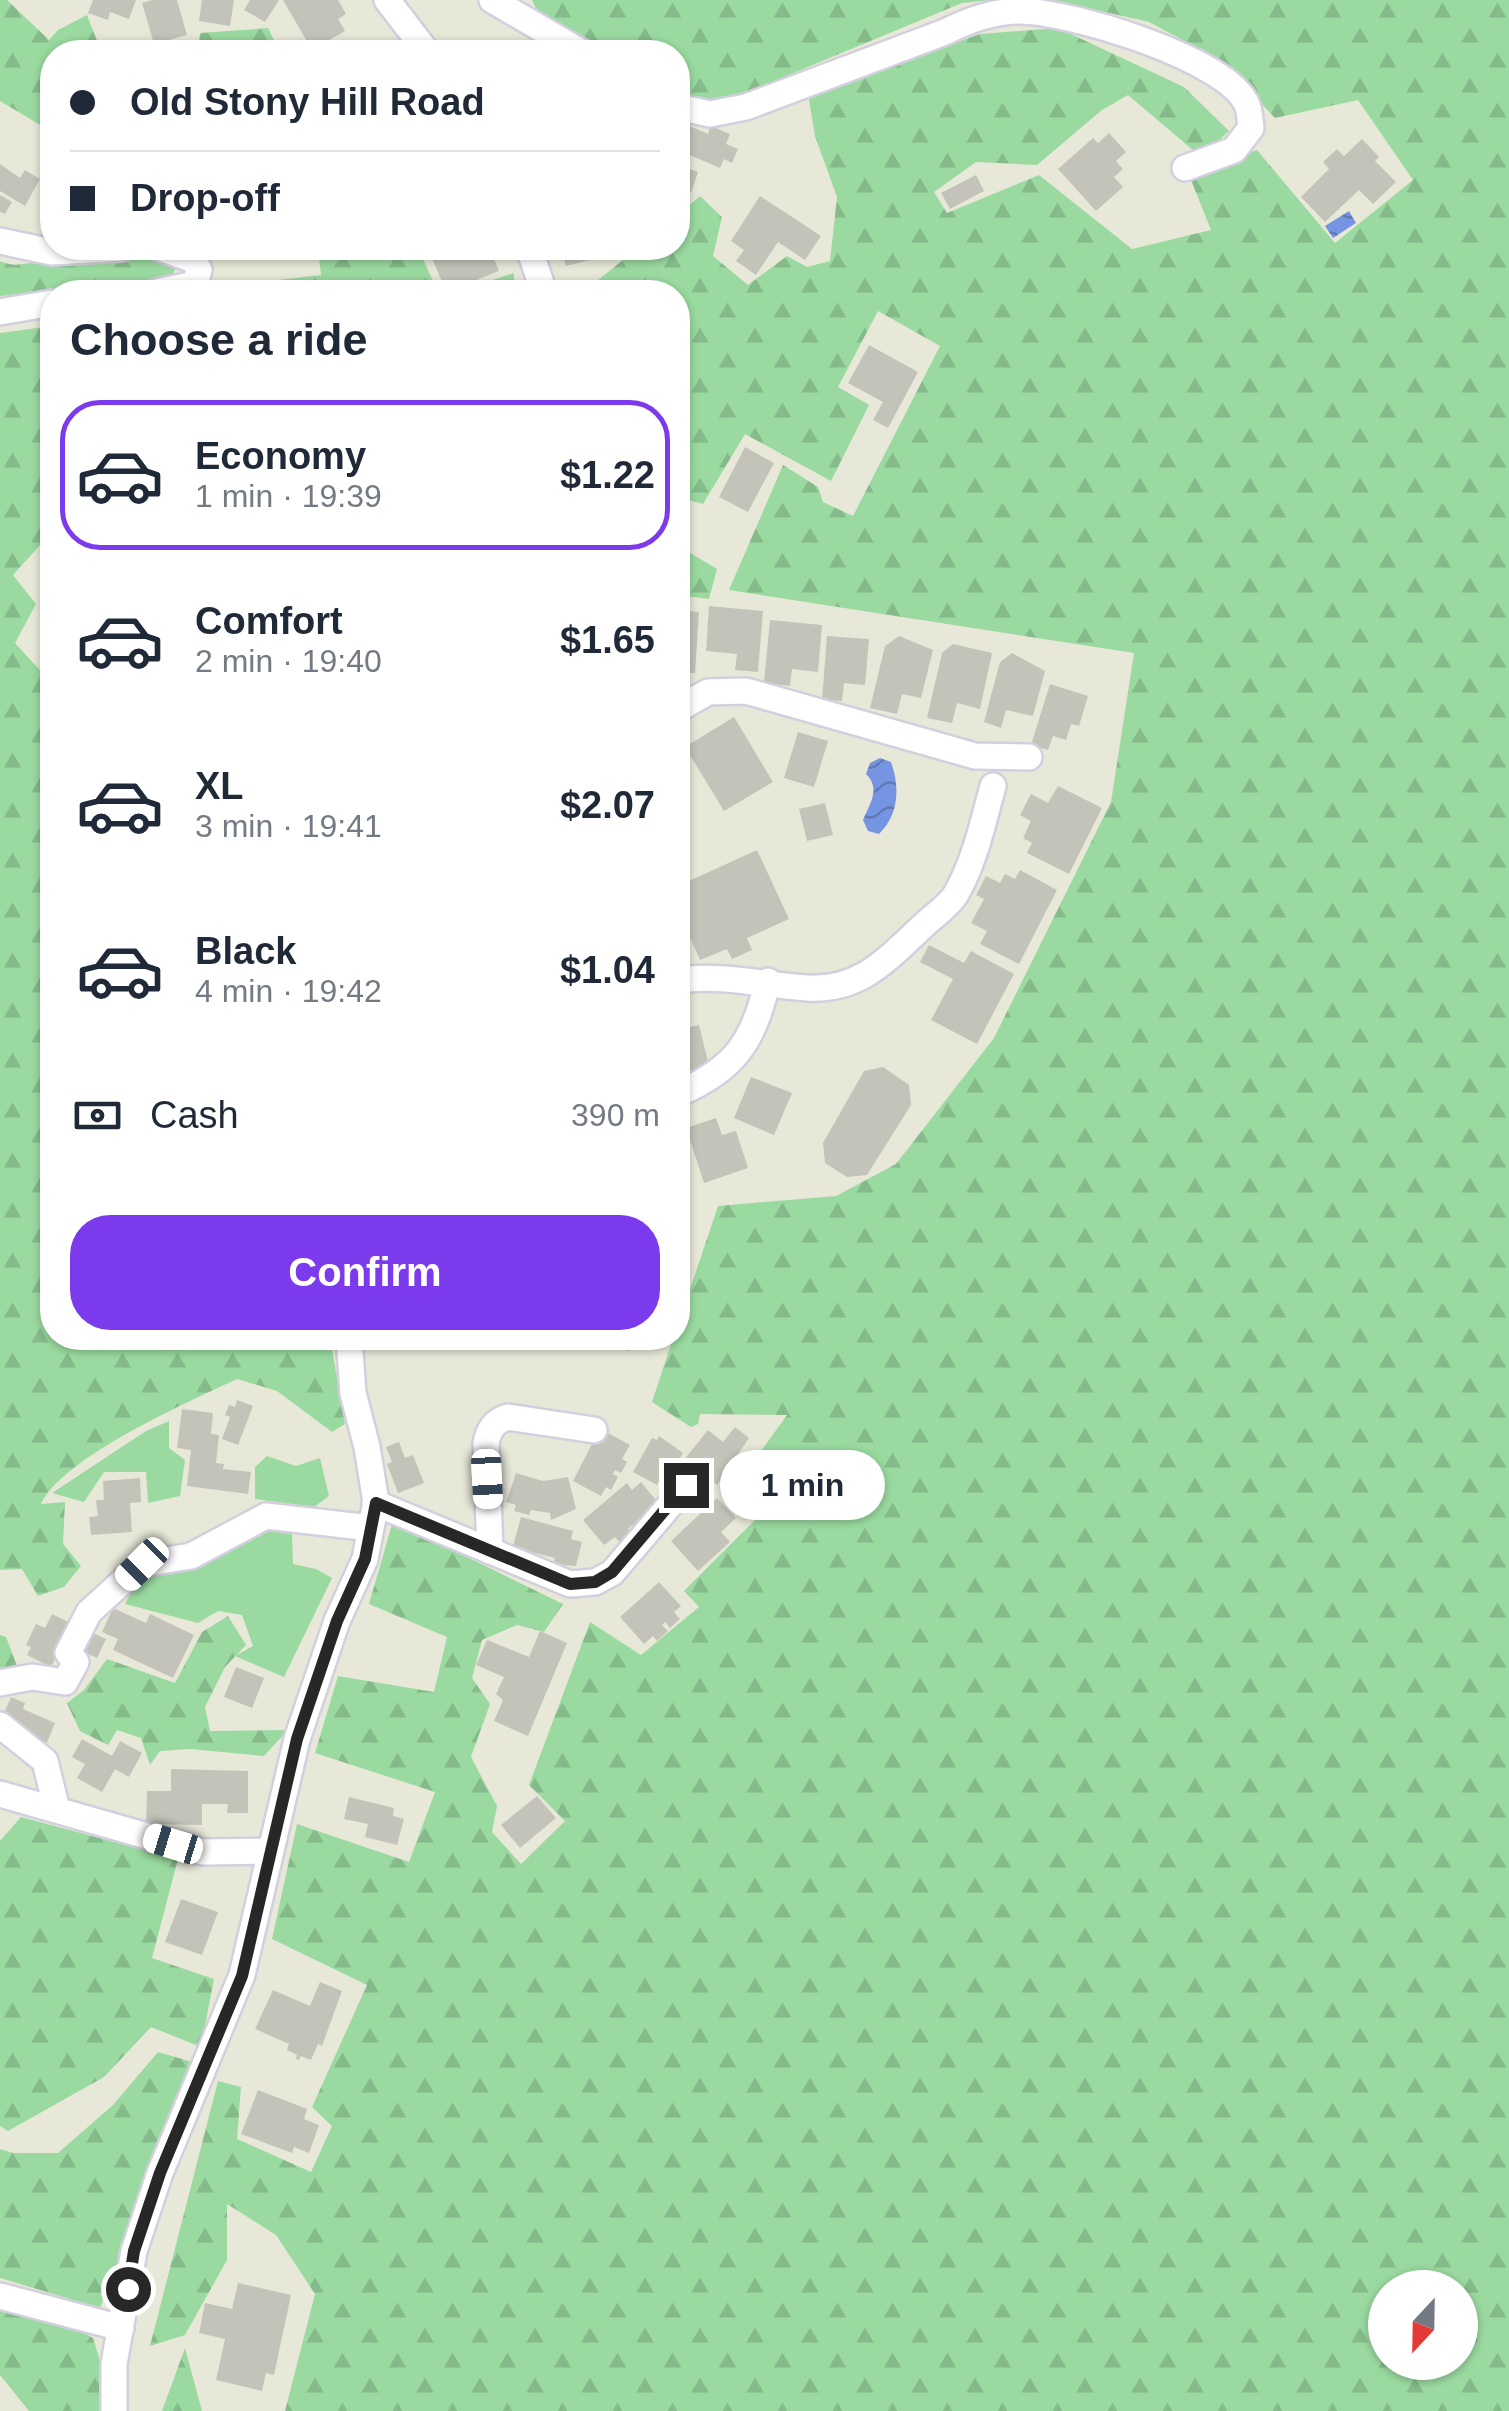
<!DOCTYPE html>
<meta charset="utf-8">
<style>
:root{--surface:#fff;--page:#f2f2f3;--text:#1f2937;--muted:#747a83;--line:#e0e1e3;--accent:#7c3aed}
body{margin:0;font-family:Arial,sans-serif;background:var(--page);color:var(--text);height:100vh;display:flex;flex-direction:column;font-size:38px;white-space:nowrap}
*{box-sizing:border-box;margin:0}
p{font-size:32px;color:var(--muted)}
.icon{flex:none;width:55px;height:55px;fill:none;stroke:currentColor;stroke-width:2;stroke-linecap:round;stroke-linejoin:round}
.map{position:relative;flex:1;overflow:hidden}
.side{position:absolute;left:40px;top:280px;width:650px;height:1070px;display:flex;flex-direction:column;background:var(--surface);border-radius:40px;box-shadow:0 2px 8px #0004}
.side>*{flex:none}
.banner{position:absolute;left:40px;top:40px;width:650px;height:220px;border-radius:40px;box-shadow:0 2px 8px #0004;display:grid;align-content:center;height:220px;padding:0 30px;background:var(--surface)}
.needle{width:65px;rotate:202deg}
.tools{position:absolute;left:1368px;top:2270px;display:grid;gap:20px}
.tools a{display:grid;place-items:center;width:110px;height:110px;border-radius:50%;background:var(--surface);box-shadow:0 2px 8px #0004;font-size:50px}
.end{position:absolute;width:45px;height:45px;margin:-22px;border:12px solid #272727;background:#fff;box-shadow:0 0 0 5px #fff}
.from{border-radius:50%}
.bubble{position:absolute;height:70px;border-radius:35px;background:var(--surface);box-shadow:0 2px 8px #0004;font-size:32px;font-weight:700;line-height:70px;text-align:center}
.car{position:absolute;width:30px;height:60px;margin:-30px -15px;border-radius:12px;box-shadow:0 0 8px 2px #0007;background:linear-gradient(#fff 24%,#345 0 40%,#fff 0 76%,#345 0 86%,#fff 0)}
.banner b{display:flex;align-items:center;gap:35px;height:95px;font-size:38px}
.banner b+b{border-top:2px solid var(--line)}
.banner i{width:25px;height:25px;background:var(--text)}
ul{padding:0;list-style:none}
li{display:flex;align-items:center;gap:30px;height:150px;margin:0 20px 15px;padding:0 10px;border:5px solid transparent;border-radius:40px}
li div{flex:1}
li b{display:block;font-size:38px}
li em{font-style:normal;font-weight:700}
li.active{border-color:var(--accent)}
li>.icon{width:90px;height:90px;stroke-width:1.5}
h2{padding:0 30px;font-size:45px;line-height:120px}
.pay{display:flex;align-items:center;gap:25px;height:110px;padding:0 30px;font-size:38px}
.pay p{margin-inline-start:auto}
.action{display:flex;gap:20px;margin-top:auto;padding:20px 30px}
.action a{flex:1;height:115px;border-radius:40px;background:var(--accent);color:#fff;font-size:40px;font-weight:700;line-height:115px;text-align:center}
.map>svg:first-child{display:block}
.green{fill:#9adaa0}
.forest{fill:url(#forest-firs);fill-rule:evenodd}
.water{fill:url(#water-waves)}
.building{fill:#c3c3b9}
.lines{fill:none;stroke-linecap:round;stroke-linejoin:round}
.minor-casing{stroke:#d3cfdf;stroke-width:30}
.minor{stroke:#fff;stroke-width:25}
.route{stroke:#272727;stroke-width:12}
</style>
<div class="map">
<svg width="1509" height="2411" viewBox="0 0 1509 2411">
<defs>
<pattern id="forest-firs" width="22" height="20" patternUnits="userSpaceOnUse" patternTransform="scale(2.5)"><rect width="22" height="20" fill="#9adaa0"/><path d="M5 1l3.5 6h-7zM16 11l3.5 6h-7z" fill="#85bb8a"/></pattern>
<pattern id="water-waves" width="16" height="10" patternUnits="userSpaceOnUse" patternTransform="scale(2.5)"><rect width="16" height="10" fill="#7595e2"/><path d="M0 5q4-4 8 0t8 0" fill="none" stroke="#607ab7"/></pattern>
</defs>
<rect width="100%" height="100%" fill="#e8e8d9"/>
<path class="green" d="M169 1421V1448L185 1460 180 1496 148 1503 146 1472H104L84 1502 52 1493 146 1431Z
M267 1456 296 1466 320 1458 329 1496 314 1507 255 1499V1467Z
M268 1530 292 1533 293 1564 316 1569 332 1578 284 1677 235 1656 253 1646 242 1615 218 1611 198 1623 125 1604C149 1560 157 1577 196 1564 220 1556 244 1541 268 1530Z"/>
<path class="forest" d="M0 0H7L49 40 58 30 87 15 101 51 139 47 142 52H52V132L0 101Z
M532 0H992L962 3 743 94 707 104 678 98V52H597L541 19Z
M1052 0H1509V2411H285L315 2294 276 2235 227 2204V2260L185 2335 150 2346 218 2081 241 2087 237 2139 311 2172 332 2126 312 2107 367 1985 272 1939 297 1824 409 1862 435 1792 315 1753 338 1676 434 1692 447 1637 369 1604 393 1521 563 1604 544 1632 517 1625 482 1640 472 1678 490 1704 471 1757 497 1806 492 1832 521 1864 565 1821 529 1785 590 1622 641 1655 699 1607 684 1591 758 1517 732 1491 787 1415 700 1414 698 1424 691 1427 652 1402 673 1338H678V1325L718 1206 836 1196 896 1164 994 1038 1111 802 1134 653 729 590 783 465 818 487 823 502 853 516 940 346 878 311 838 387 869 405 831 481 745 434 703 504 678 497V292H583L638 248H678V215L700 196 722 217 713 256 748 285 787 256 807 267 830 261 837 197 815 136 808 94 980 34 1058 28 1184 87 1229 131 1214 145 1194 151 1128 95 1102 110 1037 165 976 162 934 192 947 213 1039 175 1132 249 1211 230 1189 175 1257 150 1335 243 1413 180 1358 100 1275 118 1220 60 1149 22ZM1385 2288H1460V2362H1385Z
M268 28 277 46 292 52H198L200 33Z
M318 248H418L438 292H199L208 283H252L321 275Z
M158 257 177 266 171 278 0 296V261C14 268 24 263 39 262 79 259 118 261 158 257Z
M514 273V288L508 292H456Z
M52 326V532L13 575 36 604 15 643 48 679 52 678V1338H330L345 1424 332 1432 277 1391 237 1379C188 1402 63 1457 41 1504L65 1502 63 1544 81 1566 64 1587 38 1596 22 1569 0 1570V333Z
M678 550 687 551 717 569 709 599 678 595Z
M228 1616 246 1645 225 1667 205 1707 210 1731 288 1730 264 1756 191 1749 160 1751 150 1765 141 1738 117 1730 108 1745 80 1731 67 1703 84 1690 107 1659 175 1683 202 1632Z
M0 1635 6 1637 17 1666 0 1674Z
M21 1817 178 1859 152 1958 214 1979 201 2047 151 2027 104 2077 8 2131 0 2126V1841Z
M158 2052 196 2063 100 2308 0 2278V2149L13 2153H58L113 2105Z
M0 2308 55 2317 93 2338 102 2367 105 2411H29L0 2375Z
M185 2348 202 2411H162Z"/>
<path class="water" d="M1349 211 1356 223 1333 238 1325 226Z
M880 758 891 762C900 787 899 814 879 834L868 831 863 820C870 803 881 789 866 774L870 763Z"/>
<path class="building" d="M93 0H136L129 19 110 12 108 20 88 13Z
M152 0H177L187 35 154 44 142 3Z
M202 0H234L230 26 199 21Z
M250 0H279L265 22 244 10Z
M283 0H338L346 14 338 19 345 31 312 50Z
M678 121 708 134 711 126 730 134 726 144 738 149 732 163 724 159 720 168 683 152 686 144 678 141Z
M1109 133 1126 152 1116 161 1123 169 1114 177 1123 187 1096 211 1058 169 1093 138 1098 143Z
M1362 139 1379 157 1375 161 1396 182 1373 204 1359 190 1325 222 1301 197 1329 169 1323 162 1337 149 1344 156Z
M0 164 20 178 25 170 40 179 25 206 0 191Z
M678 165 698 172 691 193 678 188Z
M976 175 984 191 950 209 941 193Z
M0 195 12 202 5 214 0 212Z
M760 196 821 236 805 260 778 242 756 275 736 261 744 250 731 241Z
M428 248H459L464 259 490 249 499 271 446 292Z
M561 248H612L614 254 566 266Z
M869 345 918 372 888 428 873 420 883 402 848 383Z
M745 447 774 463 748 512 719 497Z
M709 606 763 611 758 672 735 670 737 654 706 651Z
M678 610 699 612 695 673 678 672Z
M770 620 822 625 818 672 792 669 790 686 764 683Z
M827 636 869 639 865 685 844 683 842 701 822 700Z
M899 636 933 650 921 698 902 694 897 714 870 708 885 646Z
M953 644 992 653 980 709 957 703 952 723 927 718 942 653Z
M1012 653 1045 671 1033 716 1006 710 1001 728 984 722 1000 662Z
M1050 684 1088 696 1079 726 1071 724 1066 740 1053 736 1048 750 1031 745Z
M734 717 773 782 724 811 685 747Z
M798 732 828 741 814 787 784 778Z
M1058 786 1102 808 1069 874 1027 853 1032 843 1023 838 1031 821 1020 815 1031 794 1048 803Z
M825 803 833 835 807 841 799 809Z
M757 850 789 919 747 938 752 950 732 959 727 949 700 960 678 910V886Z
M1020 870 1057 890 1019 964 980 944 987 931 971 923 984 899 976 895 986 876 1000 883 1005 874 1015 879Z
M929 945 964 963 971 951 1014 974 977 1044 931 1020 953 979 920 962Z
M699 1025 709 1066 688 1071 691 1082 678 1085V1030Z
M883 1067 909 1085 911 1105 867 1175 847 1177 825 1163 823 1143 864 1071Z
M751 1077 792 1093 774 1135 734 1118Z
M716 1118 722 1135 736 1131 748 1168 704 1183 686 1128Z
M678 1148H681L684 1182H678Z
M607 1338H643L638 1347 628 1351 618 1348 619 1342Z
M237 1400 253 1406 238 1445 222 1439 230 1417 225 1415 229 1405 235 1407Z
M182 1409 213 1413 211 1434 219 1435 216 1463 224 1464 223 1469 251 1472 248 1494 187 1486 191 1450 177 1448Z
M735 1427 749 1438 717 1485 699 1471 694 1478 679 1466 708 1430 723 1442Z
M608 1433 630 1445 622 1459 627 1462 621 1473 615 1470 613 1474 618 1477 611 1490 606 1487 601 1496 573 1481 595 1438 603 1443Z
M659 1436 683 1453 666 1480 661 1477 657 1485 633 1472 652 1438 657 1440Z
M399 1442 405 1458 413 1455 424 1483 398 1493 387 1464 392 1462 386 1447Z
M516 1473 543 1481 568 1477 576 1509 551 1520 550 1513 531 1510 529 1515 514 1511 516 1505 506 1502Z
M140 1478 141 1502 130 1503 132 1532 91 1535 89 1517 98 1516 96 1500H104L103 1481Z
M641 1482 659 1504 637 1531 632 1525 628 1529 633 1534 621 1544 615 1537 604 1545 583 1520 627 1483 632 1490Z
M717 1498 736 1518 721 1532 730 1542 698 1571 671 1541Z
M521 1517 573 1531 571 1539 582 1542 576 1566 553 1564 555 1558 531 1552 530 1557 524 1556 526 1549 513 1546Z
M659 1582 681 1606 674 1612 680 1619 670 1628 665 1622 662 1625 668 1631 657 1641 653 1636 644 1644 620 1617Z
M113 1608 146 1623 150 1614 194 1635 173 1678 113 1650 118 1639 102 1632Z
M52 1614 72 1624 51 1667 27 1655 31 1647 26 1645 36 1624 45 1628Z
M540 1631 567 1643 528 1736 494 1721 503 1700 496 1694 504 1677 476 1665 487 1640 529 1657Z
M90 1632 106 1639 97 1658 81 1651Z
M236 1667 264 1678 252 1708 224 1697Z
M11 1697 25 1703 23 1709 55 1723 46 1745 9 1729 1 1720Z
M82 1739 112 1756 120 1741 142 1753 129 1777 115 1769 102 1792 77 1778 85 1764 72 1757Z
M171 1769 248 1771V1813H227L228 1804H202V1825L146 1824 147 1791H171Z
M537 1796 556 1818 520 1848 501 1825Z
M349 1797 394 1808 393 1816 404 1819 397 1845 365 1837 368 1824 344 1819Z
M181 1899 218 1912 202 1955 165 1942Z
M320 1982 342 1991 322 2046 318 2044 311 2060 301 2056 299 2060 296 2059 297 2055 287 2050 289 2044 255 2029 273 1990 310 2006Z
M258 2090 307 2109 304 2119 319 2125 309 2153 294 2147 292 2153 241 2134Z
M238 2283 291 2295 274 2375 266 2373 262 2391 216 2380 225 2339 199 2333 205 2303 232 2309Z"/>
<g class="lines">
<g class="minor-casing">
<path id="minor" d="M387 0 427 52
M492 0 581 52
M678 107 710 114 746 107 945 32C969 20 991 12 1018 11 1066 10 1229 59 1247 105 1250 111 1250 121 1251 128L1234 150 1185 168
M0 241 52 252 122 248
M529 248 544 292
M157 292 195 284 199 270 194 260 160 248
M0 312 52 303
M678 709 708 692 746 691 975 756 1029 757
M678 980C722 974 763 985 807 988 861 991 887 959 923 926 933 916 949 906 956 894 975 861 983 822 993 786
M678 1094C737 1067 752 1043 768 981
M375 1503 570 1584 595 1582 612 1573 687 1485
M490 1551 486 1443C489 1429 494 1421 508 1417L594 1430
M0 1683 32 1677 65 1682 76 1662 68 1653 89 1612 142 1564 191 1556 266 1516 371 1528
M0 1725 45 1761 57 1810
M0 1794 203 1852 271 1851
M0 2296 121 2328
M114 2411V2364L134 2251 160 2173 242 1975 297 1739 337 1621 365 1559 376 1502 367 1447 353 1393 349 1338"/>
</g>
<use href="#minor" class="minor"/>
</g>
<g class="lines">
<path class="route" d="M128 2289 134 2251 160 2173 242 1976 297 1739 337 1621 365 1559 376 1503 570 1584 595 1582 612 1572 686 1485"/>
</g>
</svg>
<div class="tools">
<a><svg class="needle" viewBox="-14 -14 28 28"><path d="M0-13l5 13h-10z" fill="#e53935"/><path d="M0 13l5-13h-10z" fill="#747a83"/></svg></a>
</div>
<i class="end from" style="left:128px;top:2289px"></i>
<i class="end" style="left:686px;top:1485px"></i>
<div class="bubble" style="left:720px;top:1450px;width:165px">1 min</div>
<i class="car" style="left:487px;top:1479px;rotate:177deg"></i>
<i class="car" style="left:142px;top:1564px;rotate:225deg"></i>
<i class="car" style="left:173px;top:1844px;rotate:287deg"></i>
<div class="banner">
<b><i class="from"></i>Old Stony Hill Road</b>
<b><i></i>Drop-off</b>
</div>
<section class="side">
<h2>Choose a ride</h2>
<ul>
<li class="active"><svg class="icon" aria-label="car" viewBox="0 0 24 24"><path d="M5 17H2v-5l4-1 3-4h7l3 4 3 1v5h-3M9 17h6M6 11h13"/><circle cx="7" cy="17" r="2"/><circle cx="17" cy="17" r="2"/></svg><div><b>Economy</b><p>1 min · 19:39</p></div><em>$1.22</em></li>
<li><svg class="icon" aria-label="car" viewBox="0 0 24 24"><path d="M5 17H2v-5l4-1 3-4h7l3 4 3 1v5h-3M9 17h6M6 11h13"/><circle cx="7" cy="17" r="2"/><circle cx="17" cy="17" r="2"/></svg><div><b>Comfort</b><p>2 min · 19:40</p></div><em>$1.65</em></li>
<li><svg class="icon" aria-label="car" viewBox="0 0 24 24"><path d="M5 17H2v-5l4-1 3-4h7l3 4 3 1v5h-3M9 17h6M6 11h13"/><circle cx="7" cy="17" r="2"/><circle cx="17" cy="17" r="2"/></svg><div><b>XL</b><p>3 min · 19:41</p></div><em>$2.07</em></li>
<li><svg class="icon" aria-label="car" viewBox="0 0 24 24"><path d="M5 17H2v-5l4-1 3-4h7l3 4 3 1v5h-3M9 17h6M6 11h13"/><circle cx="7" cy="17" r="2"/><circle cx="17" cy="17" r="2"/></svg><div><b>Black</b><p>4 min · 19:42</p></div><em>$1.04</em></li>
</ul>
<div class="pay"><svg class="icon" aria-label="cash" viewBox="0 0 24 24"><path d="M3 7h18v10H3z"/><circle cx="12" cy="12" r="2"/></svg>Cash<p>390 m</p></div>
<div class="action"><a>Confirm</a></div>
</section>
</div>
